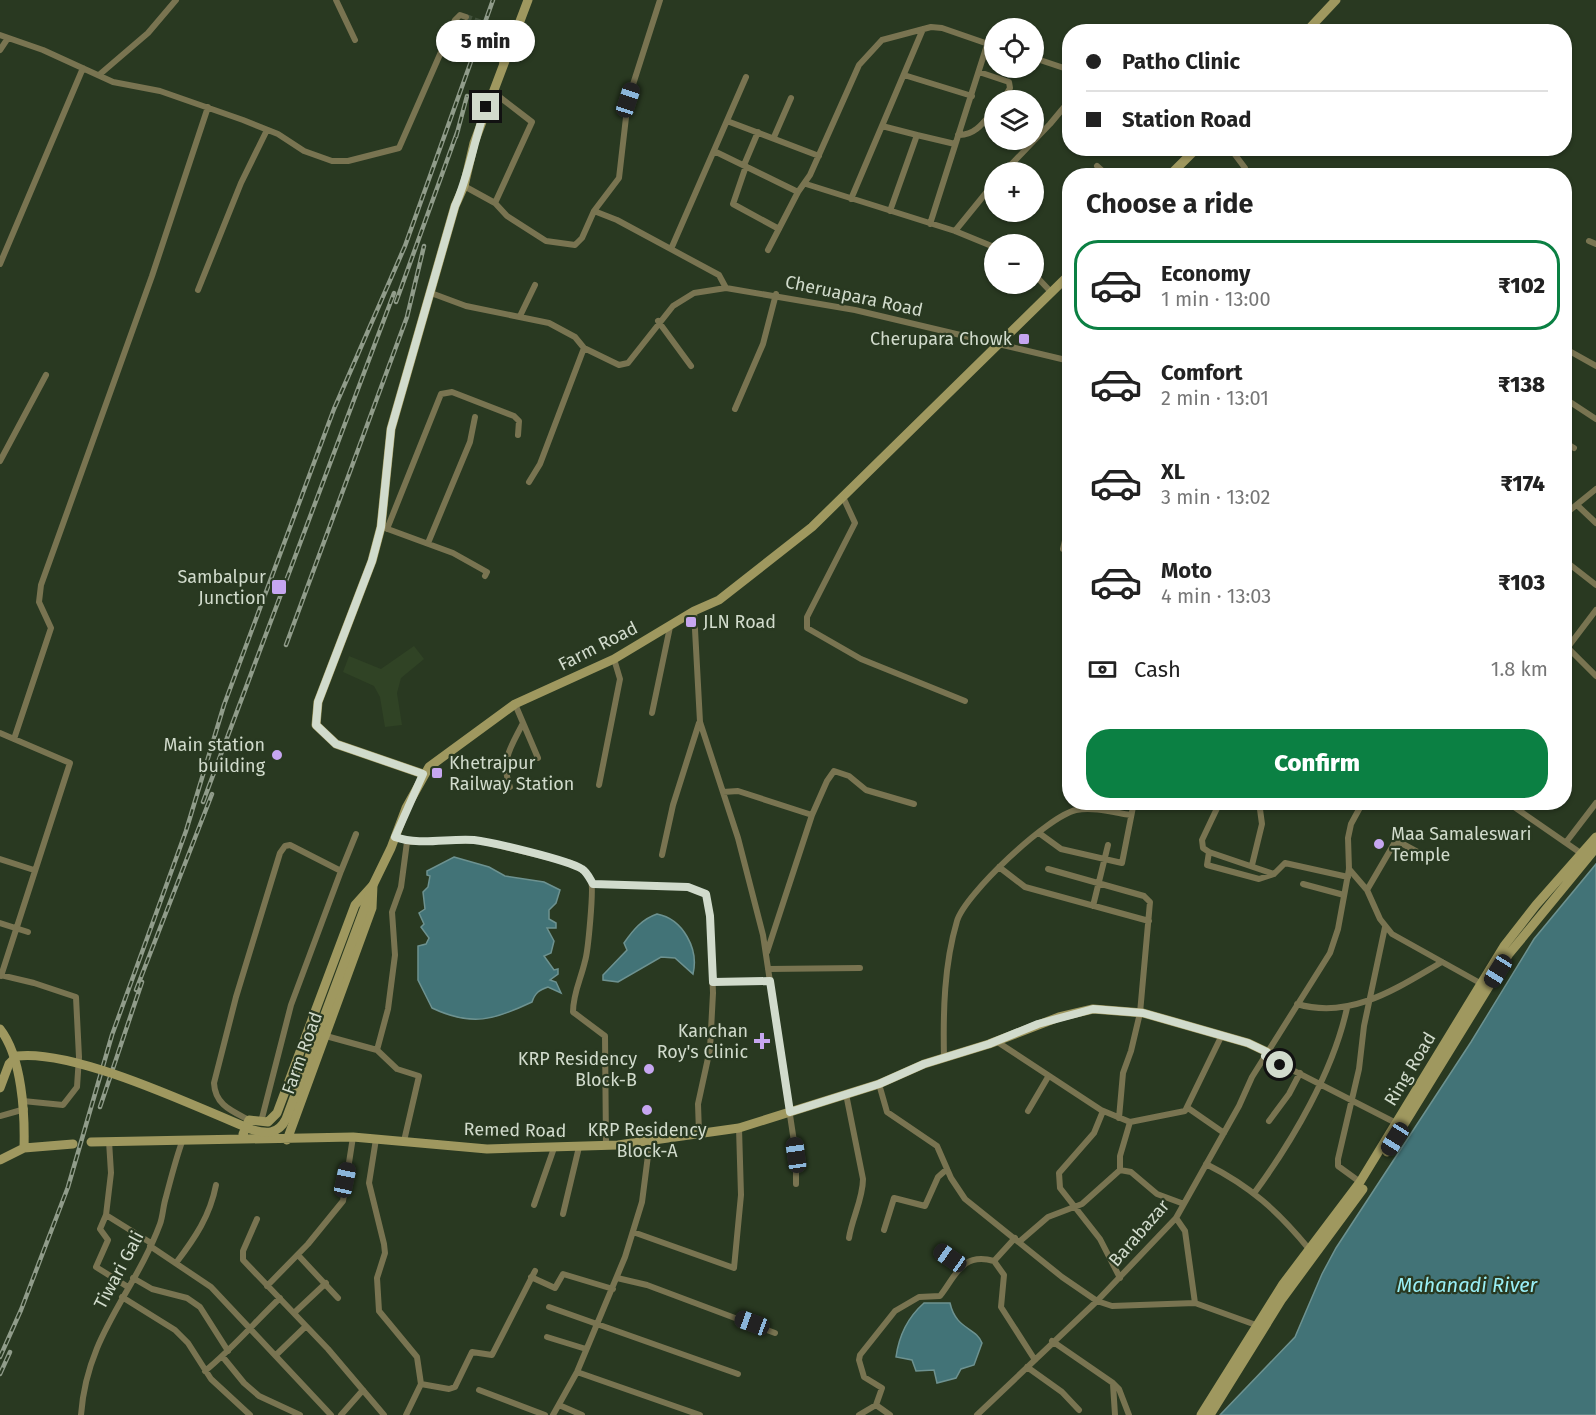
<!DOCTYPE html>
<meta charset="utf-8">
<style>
:root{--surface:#fff;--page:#f2f2f2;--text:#222;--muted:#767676;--line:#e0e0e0;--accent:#0b8043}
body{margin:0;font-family:"Fira Sans",sans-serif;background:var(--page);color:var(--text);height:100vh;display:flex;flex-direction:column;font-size:22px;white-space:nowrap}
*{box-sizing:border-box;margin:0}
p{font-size:20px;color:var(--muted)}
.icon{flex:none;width:33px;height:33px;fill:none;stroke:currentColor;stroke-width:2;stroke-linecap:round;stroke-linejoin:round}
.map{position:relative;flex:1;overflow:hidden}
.panel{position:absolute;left:1062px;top:168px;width:510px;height:642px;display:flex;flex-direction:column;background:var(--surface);border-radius:24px;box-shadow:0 2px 4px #0004}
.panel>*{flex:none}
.banner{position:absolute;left:1062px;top:24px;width:510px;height:132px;border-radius:24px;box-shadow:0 2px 4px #0004;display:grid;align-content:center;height:132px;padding:0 24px;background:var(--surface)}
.controls{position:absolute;left:984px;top:18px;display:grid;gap:12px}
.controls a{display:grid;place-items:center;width:60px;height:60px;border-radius:50%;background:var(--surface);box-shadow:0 2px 4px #0004;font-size:30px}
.end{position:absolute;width:27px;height:27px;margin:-14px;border:8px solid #d1dbcc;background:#111;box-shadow:0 0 0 3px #111}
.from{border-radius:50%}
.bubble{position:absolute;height:42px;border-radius:21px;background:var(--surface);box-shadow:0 2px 4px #0004;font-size:20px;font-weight:800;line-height:42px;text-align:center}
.car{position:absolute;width:18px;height:36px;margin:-18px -9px;border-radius:8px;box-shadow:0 0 4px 2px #0007;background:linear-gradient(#222 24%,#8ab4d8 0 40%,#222 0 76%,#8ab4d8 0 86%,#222 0)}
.banner b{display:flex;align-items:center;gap:21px;height:57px;font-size:22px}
.banner b+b{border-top:2px solid var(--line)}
.banner i{width:15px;height:15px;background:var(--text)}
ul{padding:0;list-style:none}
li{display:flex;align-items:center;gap:18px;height:90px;margin:0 12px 9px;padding:0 12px;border:3px solid transparent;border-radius:24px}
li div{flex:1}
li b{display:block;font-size:22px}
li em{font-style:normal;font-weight:800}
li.on{border-color:var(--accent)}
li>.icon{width:54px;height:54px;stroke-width:1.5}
h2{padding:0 24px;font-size:27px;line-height:72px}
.pay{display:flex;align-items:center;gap:15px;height:66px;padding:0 24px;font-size:22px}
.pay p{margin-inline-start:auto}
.action{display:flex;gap:12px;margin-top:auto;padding:12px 24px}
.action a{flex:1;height:69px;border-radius:24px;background:var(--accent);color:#fff;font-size:24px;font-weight:800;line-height:69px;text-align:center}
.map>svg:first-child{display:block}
.built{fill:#304325}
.water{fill:#427377;stroke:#6d9290;stroke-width:1.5}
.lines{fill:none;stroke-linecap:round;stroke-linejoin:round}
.street-tunnel{stroke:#42513b;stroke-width:6;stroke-dasharray:6 3;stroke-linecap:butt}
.street{stroke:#797451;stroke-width:6}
.secondary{stroke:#9f985f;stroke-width:9}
.rail-casing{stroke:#909c8a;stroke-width:4.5}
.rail{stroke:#293921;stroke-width:2;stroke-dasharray:7;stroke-linecap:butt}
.secondary-bridge{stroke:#9f985f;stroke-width:9}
.route{stroke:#d1dbcc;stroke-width:8}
.poi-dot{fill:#c6a6f0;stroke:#293921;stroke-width:2}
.labels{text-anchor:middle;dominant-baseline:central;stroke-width:4.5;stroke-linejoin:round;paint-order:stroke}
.street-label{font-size:18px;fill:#d1dbcc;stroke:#293921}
.poi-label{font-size:18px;fill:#d1dbcc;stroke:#293921;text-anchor:end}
.water-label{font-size:20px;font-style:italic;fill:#9aeff6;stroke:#293921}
</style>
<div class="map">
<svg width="1596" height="1415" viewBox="0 0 1596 1415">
<rect width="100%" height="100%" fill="#293921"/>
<path class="built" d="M414 646 424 659 401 678 397 693 402 725 385 727 380 697 374 686 343 672 349 656 381 669Z"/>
<path class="water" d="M454 857 489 867 505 876 544 882 560 890 556 903 549 910V919L556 923V928H547L554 941 551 953 544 956 554 970 558 969V974L550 980 556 982 561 993 548 987C539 990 535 993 532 1002 494 1020 472 1027 432 1008L418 980V946L426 944 429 938 421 927 424 924 419 913 425 909 423 892 428 887 430 876 427 875V871Z
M1596 864V1415H1220L1295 1337 1322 1274 1336 1248 1471 1042 1534 939Z
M657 914C683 919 699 949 693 974L675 958 661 957 618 982 603 980V975L627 950 624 943C633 930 642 919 657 914Z
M924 1303H950C956 1330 976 1327 982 1343L974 1365 961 1369 956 1378 937 1383 934 1370 916 1371 912 1360 896 1357C899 1335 907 1318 924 1303Z"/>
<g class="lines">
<path class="street-tunnel" d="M466 17 492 27"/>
<path class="street" d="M336 0 355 40
M492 27 506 32 502 44V64
M0 35 43 50 113 82 160 91 243 120 278 134 304 151 332 161H348L399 148 455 20 460 15 466 17
M0 50 8 38
M1034 58 1070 70
M979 72 1009 82 1010 88 1003 100
M99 75 148 33 176 0
M904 75 972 96
M493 92 532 122 495 203
M727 121 819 156
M882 126 917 135
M958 135C975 136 984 122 994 110
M774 137 791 98
M1230 148 1245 168 1243 176
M714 151 798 192 810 175 859 65 882 40 931 27 942 28 994 46
M744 165 758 132
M746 166 733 204 779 229
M1097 166 1108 176
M1004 172 1050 124 1070 100
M806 184 955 231 994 247
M464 186 495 203 507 216 546 241 575 245 582 238 594 211 619 178 628 100 660 0
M851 199 923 29
M594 211 617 220 719 275 726 288
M890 211 917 135 955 144
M930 224 987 45
M955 231 994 183
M1589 241 1596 244
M671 249 746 77
M768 250 798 192
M0 264 83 68
M1034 274 1051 292
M198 290 241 183 267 130
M431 293 466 306 549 323 575 337 584 348 619 365 628 363 673 306 694 293 726 288 855 310 1070 361
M520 316 535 285
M658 321 691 366
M1564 348 1596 366
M1564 398 1596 419
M735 409 763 344 776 294
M1564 442 1574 448
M0 461 46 375
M529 482 540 464 584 348
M843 497 855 523 807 617V628L861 659 965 701
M1577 505 1596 523
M1564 515 1596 489
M385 528 453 553 487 572 485 576
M387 529 441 394 452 392 514 416 519 421 518 435
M428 543 470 442 475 417
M1063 549 1070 520
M1564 560 1596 585
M694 611 700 722 738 838 763 935 796 1155V1184
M1565 645 1596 676
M1568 647 1596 610
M515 704 538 758
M652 713 670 627
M0 733 70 763 1 976
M14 739 51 628 39 602 41 585 152 276 208 107
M599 785 620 679 614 659
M510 787C500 760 511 747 523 723
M723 792 738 791 812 815 767 952
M1220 802 1202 840 1203 848 1209 852 1207 865 1259 879 1274 874 1285 863 1348 877
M1507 802 1582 854
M812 815 827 781 834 771 849 776 866 790 914 804
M1039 833 1061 849 1122 863 1134 802
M395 837 409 842 476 840 571 863C580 868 587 871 591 882 594 888 588 952 585 961 581 979 573 993 573 1012L605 1036 606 1146
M1567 841 1596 803
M1209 852 1274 874
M662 855 673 805 699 723
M0 859 34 870
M1252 865 1262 824 1259 802
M999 867 1025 887 1149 921
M1048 869 1144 896 1150 902 1140 1013 1131 1051 1123 1073 1119 1118
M1349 869 1367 890 1380 919 1392 934 1480 983
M341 871 356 834
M593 884 688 887 706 894 710 916 713 993 710 1049 698 1104 699 1133
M1303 884 1344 895
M1367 890 1395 842 1401 843 1425 856
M1093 906 1108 845
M0 923 28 932
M768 969 860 968
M0 975 34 983 76 997 79 1057 77 1087 63 1105 23 1101
M713 982 769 981
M1297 1004C1351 1020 1397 988 1442 962
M326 1036 377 1050 397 1069 419 1076 404 1141
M996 1041 1101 1110 1130 1122 1185 1111 1221 1037
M377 1050 388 1009 395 955 392 912 401 887 407 842
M1265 1056 1396 1123
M944 1058C943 1012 944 965 957 921 965 894 1048 816 1076 810 1094 807 1112 812 1130 815
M879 1084 887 1112 937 1146 951 1178 965 1199 1062 1277 1097 1301 1112 1306 1195 1303 1256 1325
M846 1094 863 1179C863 1199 852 1218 849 1238
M1188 1108 1224 1133
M1028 1111 1048 1077
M1103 1111 1094 1133 1059 1173 1060 1188 1100 1239 1120 1278
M0 1116 25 1109
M249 1120C232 1111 215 1105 214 1083L236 997 280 853 285 846 290 845 341 871 291 1005 261 1122
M1269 1121 1289 1094 1300 1073
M376 1139 369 1183 384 1244 385 1253 377 1278 379 1311 417 1357 421 1384
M109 1141 111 1173 106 1215 151 1243
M1206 1164C1250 1186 1278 1211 1309 1249
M1120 1170V1156L1130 1122
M1360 1182 1338 1166V1159L1359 1069 1364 1026 1385 927
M1255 1192C1293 1140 1333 1072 1347 1008
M534 1205 554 1148
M563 1214 579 1147
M106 1215 100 1229 108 1240 96 1267 128 1287
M1176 1218 1185 1231 1195 1303
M257 1219 243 1251V1260L328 1349 384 1415
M884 1230 894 1198 925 1206 938 1177 947 1169
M633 1232 734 1268 741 1195 739 1128
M1019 1242 1048 1217 1082 1204 1120 1170 1131 1172 1157 1194 1184 1204
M150 1246 211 1287 331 1415
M938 1250 961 1266
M298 1255 338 1298
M994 1261 1004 1275 1001 1307 1035 1360
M176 1263C195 1238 210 1216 216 1185
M531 1277 555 1288 563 1274 613 1289
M133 1278 152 1289 187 1298 200 1307 228 1351
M617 1278 647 1285 775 1333
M267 1286 308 1244 343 1201 353 1137
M122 1297 175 1330 188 1343 211 1379 250 1415
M549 1307 738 1374
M294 1313 326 1283
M547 1337 586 1349
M1052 1341 1113 1383 1119 1389 1129 1415
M276 1355 306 1326
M222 1356 244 1383 259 1396 300 1415
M1027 1367 1062 1392 1079 1410
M205 1371C232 1349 255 1322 280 1298
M577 1372 700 1415
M1113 1384 1115 1415
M479 1390 545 1415
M559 1405 582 1415
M876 1405 882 1388 864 1377 859 1360 860 1355 895 1311 919 1297 940 1296C956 1276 961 1252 994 1261L1015 1238
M81 1415C87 1334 134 1294 160 1224 163 1216 163 1206 166 1197 171 1178 176 1158 183 1139
M341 1415 363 1390
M406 1415 421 1384 449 1389 455 1387 472 1352 492 1355 535 1271
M553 1415 577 1372 625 1257 642 1202 650 1140
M859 1415 876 1405 890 1415
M977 1415 1097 1301 1176 1218 1239 1106 1252 1077 1330 953 1338 929 1349 869 1348 838 1351 824 1363 802"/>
<path class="secondary" d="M1306 32 1336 0
M1169 176 1197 148
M423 774 336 744 316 725 318 702 372 561 381 527 391 429 455 206 464 186 474 143 528 0
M0 1029C22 1057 25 1114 24 1148
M243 1134 249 1120 268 1122 277 1113 355 905 373 885
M287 1140 372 908 373 885 391 848 406 808 429 767 515 704 614 659 694 611 719 600 812 527 1070 274
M91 1142 353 1137 487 1149 618 1145 739 1128 879 1084 924 1064 989 1044 1059 1017 1093 1009 1143 1013 1248 1043 1267 1052
M1387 1152 1509 954 1596 848
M0 1160 24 1148 73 1144
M1201 1415 1283 1284 1360 1182 1504 946 1536 905 1596 837
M1210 1415 1282 1299 1363 1189"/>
<g class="rail-casing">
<path id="rail" d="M456 137 467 96
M396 302 458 130
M286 645 407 317 424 246
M203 802 394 293
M136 990 212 794
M100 1107 142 982
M0 1357 21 1310 68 1187 112 1035 186 831 224 705 334 409 405 246 493 0
M0 1374 10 1352"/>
</g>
<use href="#rail" class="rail"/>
<path class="secondary-bridge" d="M0 1088 9 1064 17 1056C75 1049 194 1106 250 1129 266 1134 278 1135 286 1119L373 885"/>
</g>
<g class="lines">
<path class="route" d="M486 107C474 140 469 175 455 206L391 429 381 527 372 561 318 702 316 725 336 744 423 774 395 837C420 846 448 838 474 840 492 842 568 860 582 869 587 872 590 879 593 884L688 887 706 894 710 916 713 982 770 981 790 1112 879 1084 924 1064 989 1044 1038 1024 1093 1009 1143 1013 1248 1043 1267 1052 1265 1056 1280 1065"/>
</g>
<g class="poi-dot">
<rect x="1018" y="333" width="12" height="12" rx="3"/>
<rect x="271" y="579" width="16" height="16" rx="3"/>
<rect x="685" y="616" width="12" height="12" rx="3"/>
<circle cx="277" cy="755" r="6"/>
<rect x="431" y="767" width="12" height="12" rx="3"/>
<circle cx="1379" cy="844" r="6"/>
<path d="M759 1032h6v6h6v6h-6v6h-6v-6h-6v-6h6z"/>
<circle cx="649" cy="1069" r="6"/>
<circle cx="647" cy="1110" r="6"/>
</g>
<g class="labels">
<g class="street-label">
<text transform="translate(854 296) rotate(12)">Cheruapara Road</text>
<text transform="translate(598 646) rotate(-27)">Farm Road</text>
<text transform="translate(302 1053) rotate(-70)">Farm Road</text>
<text transform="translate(1410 1069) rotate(-59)">Ring Road</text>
<text transform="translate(515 1130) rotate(1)">Remed Road</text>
<text transform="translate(1139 1233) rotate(-49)">Barabazar</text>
<text transform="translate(119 1270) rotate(-62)">Tiwari Gali</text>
</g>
<g class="poi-label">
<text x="1012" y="339">Cherupara Chowk</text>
<text x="266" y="577">Sambalpur<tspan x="266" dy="21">Junction</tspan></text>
<text x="703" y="622" text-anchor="start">JLN Road</text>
<text x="265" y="745">Main station<tspan x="265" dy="21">building</tspan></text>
<text x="449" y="763" text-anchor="start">Khetrajpur<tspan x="449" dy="21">Railway Station</tspan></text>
<text x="1391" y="834" text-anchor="start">Maa Samaleswari<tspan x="1391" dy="21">Temple</tspan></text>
<text x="748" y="1031">Kanchan<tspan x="748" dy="21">Roy's Clinic</tspan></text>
<text x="637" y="1059">KRP Residency<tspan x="637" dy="21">Block-B</tspan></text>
<text x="647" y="1130" text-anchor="middle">KRP Residency<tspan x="647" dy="21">Block-A</tspan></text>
</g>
<g class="water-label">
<text x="1467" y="1285">Mahanadi River</text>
</g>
</g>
</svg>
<div class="controls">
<a><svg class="icon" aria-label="locate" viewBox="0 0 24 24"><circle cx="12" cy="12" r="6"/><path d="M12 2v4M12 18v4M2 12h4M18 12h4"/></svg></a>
<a><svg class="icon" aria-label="layers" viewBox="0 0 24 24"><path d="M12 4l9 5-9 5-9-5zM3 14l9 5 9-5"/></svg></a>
<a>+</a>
<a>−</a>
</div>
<i class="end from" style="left:1280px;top:1065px"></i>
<i class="end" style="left:486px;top:107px"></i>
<div class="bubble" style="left:436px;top:20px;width:99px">5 min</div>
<i class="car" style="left:628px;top:100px;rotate:18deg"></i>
<i class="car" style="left:1498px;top:971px;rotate:212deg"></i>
<i class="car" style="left:1395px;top:1139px;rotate:212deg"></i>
<i class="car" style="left:796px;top:1155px;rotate:352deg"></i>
<i class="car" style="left:345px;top:1180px;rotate:12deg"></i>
<i class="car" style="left:950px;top:1258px;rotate:305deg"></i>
<i class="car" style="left:752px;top:1323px;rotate:290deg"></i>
<div class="banner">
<b><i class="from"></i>Patho Clinic</b>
<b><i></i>Station Road</b>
</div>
<section class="panel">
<h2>Choose a ride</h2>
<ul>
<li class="on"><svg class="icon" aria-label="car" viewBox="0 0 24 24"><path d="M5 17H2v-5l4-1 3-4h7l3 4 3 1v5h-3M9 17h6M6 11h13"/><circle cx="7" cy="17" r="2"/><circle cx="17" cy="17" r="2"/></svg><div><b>Economy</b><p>1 min · 13:00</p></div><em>₹102</em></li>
<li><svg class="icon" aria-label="car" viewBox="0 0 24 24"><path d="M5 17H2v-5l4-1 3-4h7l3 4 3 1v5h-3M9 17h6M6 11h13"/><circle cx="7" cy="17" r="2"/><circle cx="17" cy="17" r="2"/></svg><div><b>Comfort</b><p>2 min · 13:01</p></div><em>₹138</em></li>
<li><svg class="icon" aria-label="car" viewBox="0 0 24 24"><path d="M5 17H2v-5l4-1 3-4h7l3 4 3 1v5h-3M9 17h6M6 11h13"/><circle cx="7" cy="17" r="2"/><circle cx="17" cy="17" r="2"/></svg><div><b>XL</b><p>3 min · 13:02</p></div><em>₹174</em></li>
<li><svg class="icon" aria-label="car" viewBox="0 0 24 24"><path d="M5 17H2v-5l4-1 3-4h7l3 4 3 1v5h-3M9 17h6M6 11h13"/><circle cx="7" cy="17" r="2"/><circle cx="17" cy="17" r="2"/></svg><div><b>Moto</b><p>4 min · 13:03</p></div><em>₹103</em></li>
</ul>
<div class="pay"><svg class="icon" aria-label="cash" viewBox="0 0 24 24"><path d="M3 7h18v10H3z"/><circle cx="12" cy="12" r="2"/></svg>Cash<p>1.8 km</p></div>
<div class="action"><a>Confirm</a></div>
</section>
</div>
